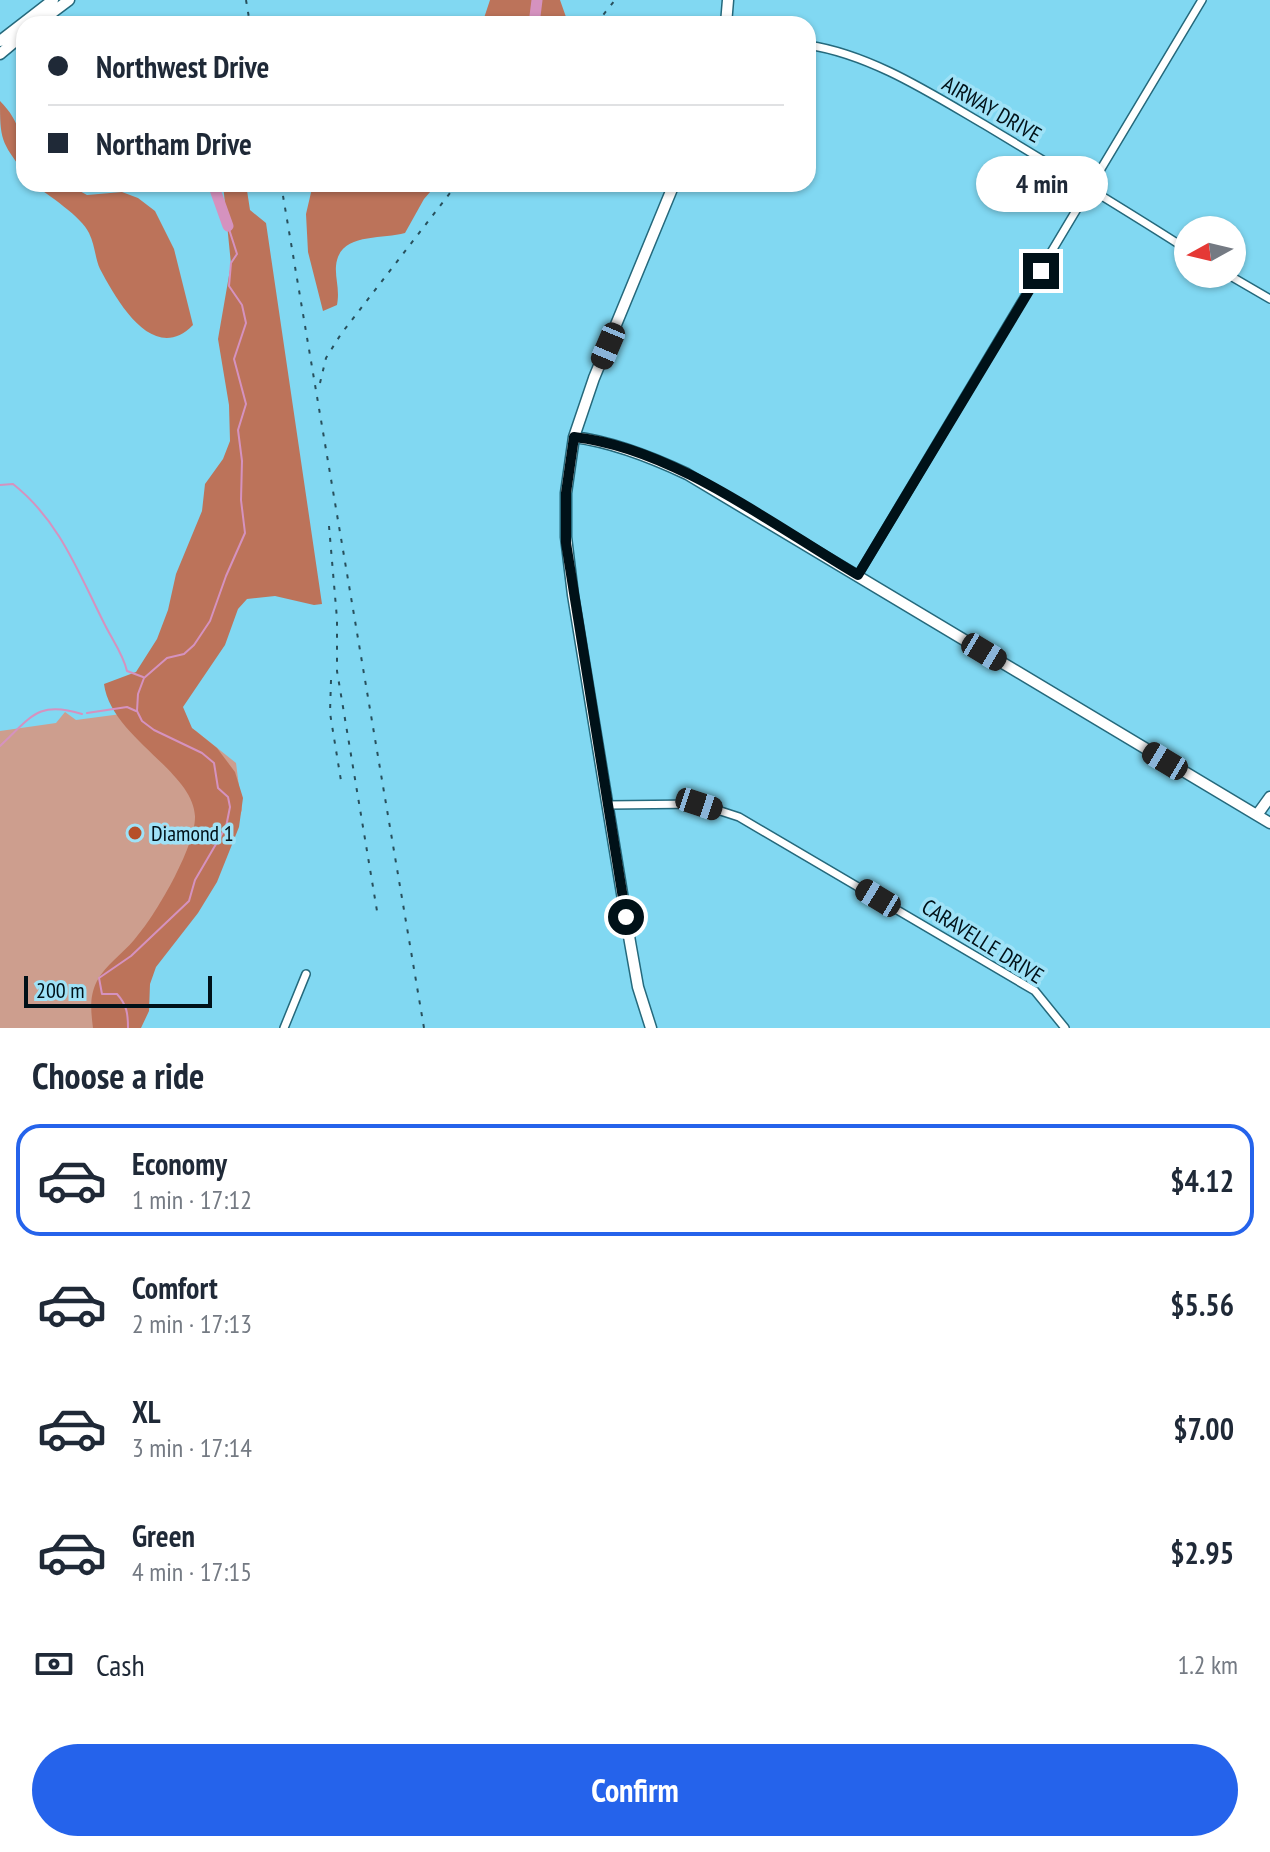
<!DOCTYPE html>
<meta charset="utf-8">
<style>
:root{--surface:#fff;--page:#f6f6f7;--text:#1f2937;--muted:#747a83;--line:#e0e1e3;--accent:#2563eb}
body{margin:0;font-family:"PT Sans Narrow",sans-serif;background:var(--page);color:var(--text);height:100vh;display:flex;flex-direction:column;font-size:30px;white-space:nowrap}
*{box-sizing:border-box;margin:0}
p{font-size:26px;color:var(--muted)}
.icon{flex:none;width:44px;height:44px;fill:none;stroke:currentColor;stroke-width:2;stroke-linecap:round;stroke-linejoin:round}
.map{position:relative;height:1028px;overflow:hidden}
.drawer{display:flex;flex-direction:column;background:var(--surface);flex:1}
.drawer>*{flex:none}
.guide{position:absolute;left:16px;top:16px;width:800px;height:176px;border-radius:24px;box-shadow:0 2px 6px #0004;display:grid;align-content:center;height:176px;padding:0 32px;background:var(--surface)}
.needle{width:52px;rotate:262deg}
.tools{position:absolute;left:1174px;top:216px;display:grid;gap:16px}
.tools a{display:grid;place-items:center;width:72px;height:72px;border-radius:50%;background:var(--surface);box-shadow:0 2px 6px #0004;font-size:40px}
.scale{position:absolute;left:24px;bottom:20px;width:188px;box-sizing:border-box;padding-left:8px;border:4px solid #001118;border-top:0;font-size:22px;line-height:28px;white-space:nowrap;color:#001118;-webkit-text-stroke:6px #9fe2f7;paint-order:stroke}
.end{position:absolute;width:36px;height:36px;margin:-18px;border:10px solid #001118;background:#fff;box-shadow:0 0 0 4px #fff}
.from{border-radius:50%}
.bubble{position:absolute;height:56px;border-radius:28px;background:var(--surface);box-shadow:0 2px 6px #0004;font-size:26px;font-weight:800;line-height:56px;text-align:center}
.car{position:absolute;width:24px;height:48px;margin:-24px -12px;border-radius:10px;box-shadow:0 0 6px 2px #0007;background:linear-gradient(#222 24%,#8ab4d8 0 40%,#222 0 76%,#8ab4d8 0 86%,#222 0)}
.guide b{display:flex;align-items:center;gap:28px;height:76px;font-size:30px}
.guide b+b{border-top:2px solid var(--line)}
.guide i{width:20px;height:20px;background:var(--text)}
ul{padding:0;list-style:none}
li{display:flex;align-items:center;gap:24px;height:112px;margin:0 16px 12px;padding:0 16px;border:4px solid transparent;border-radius:24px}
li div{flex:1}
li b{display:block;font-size:30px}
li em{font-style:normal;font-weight:800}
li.selected{border-color:var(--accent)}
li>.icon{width:72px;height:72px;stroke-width:1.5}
h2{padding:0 32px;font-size:36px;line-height:96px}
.pay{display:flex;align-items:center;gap:20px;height:88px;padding:0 32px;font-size:30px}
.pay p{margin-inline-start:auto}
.action{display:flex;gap:16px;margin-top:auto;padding:16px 32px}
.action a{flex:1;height:92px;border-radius:48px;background:var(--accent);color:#fff;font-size:32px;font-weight:800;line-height:92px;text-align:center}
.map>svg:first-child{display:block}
.green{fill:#cd9e8e}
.forest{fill:#bc735a}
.water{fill:#d592bf}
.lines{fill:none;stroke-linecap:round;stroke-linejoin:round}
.stream{stroke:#d592bf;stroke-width:2}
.river{stroke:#d592bf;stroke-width:11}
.street-casing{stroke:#25697c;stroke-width:10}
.secondary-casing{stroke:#25697c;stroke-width:13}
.street{stroke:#fff;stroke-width:7}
.secondary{stroke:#fff;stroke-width:10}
.rail{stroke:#284f5c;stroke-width:2;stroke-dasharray:4 8;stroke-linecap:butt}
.route{stroke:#001118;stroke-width:10}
.poi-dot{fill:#b64f29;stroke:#9fe2f7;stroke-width:3}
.labels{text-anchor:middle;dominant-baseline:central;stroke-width:7;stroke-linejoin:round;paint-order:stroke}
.street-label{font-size:22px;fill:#001118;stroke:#9fe2f7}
.poi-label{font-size:22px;fill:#001118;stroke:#9fe2f7;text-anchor:start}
</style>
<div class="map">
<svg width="1270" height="1028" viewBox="0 0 1270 1028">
<rect width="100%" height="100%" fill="#81d8f2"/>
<path class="green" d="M159 709 196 731 236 763 242 810 224 859 117 985 133 1028H0V731L56 723 65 712 76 720Z"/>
<path class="forest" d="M490 0H560L566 17 560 24H482Z
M0 101C21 122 24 143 24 172 1 142 0 139 0 101Z
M33 184H67L87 195 122 192 138 198 155 211 174 249 193 325C154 365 118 303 100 269 95 258 95 245 89 233 82 217 48 195 33 184Z
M223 184H246L250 210 266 223 322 604 314 605 275 596 247 599 238 609 225 645 183 707 192 728 217 748 235 772 243 798 239 827 217 882 198 913 156 967 150 984 149 1011 141 1028H93C91 1011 89 997 97 981 105 966 123 953 134 940 155 917 196 846 195 816 193 771 111 737 104 684L136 672 157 639 168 610 176 574 202 511 205 484 223 459 230 441 229 405 218 339 231 264Z
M313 184H437L424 199 405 233C381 240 339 232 336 266 335 279 340 289 337 305L323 311 308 252 306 214Z"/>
<path class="water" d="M24 80V143L16 102Z"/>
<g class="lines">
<path class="stream" d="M0 485 13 484C60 521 79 574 105 625 113 641 123 654 127 671L143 677
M87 713 127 707 136 711
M0 746C31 717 38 700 82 714
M128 1028C128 1014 127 1005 117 994H102L99 978 131 956 189 901 195 880 226 827 230 807 228 797 218 788 214 763 202 753 154 730 142 721 137 711 138 694 144 678 167 658 184 654 194 645 210 621 226 576 245 533 241 500 242 461 238 430 246 404 234 359 246 323 242 305 229 286 231 263 237 254 228 226"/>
<path class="river" d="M534 24 537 0
M213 184 228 226"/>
<g class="street-casing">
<path id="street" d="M808 45C872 55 930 93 985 125 1053 166 1121 207 1188 250
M1227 274 1270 299
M858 575 1202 0
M608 805 699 804 739 817 1035 991 1065 1028
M284 1028 306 974"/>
</g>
<g class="secondary-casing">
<path id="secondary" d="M37 24 69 0
M726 24 728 0
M0 41 53 0
M0 54 24 34
M574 437C613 442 651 457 687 474L1270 823
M1257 815 1270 797
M651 1028 638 987 630 942 573 595 566 537V493L574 437 594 378 674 184"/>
</g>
<use href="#street" class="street"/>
<use href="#secondary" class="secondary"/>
<path class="rail" d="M246 0 250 24
M596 24 615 0
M281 184 424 1028
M320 383 326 358 341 334 457 184
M329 526 337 619V671L377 911
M331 680 330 713 342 787"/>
</g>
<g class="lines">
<path class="route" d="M626 917 566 543V493L574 437C673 448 773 525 858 575L1041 271"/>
</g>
<circle class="poi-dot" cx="135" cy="833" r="8"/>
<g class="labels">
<g class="street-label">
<text transform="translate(992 109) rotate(30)">AIRWAY DRIVE</text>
<text transform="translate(983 941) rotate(32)">CARAVELLE DRIVE</text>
</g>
<g class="poi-label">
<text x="151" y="833">Diamond 1</text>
</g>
</g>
</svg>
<div class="tools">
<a><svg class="needle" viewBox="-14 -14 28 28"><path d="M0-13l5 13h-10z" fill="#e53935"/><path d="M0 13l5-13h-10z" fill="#747a83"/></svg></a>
</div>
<div class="scale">200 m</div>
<i class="end from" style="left:626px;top:917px"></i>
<i class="end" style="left:1041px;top:271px"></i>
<div class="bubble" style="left:976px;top:156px;width:132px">4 min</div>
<i class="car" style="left:608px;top:346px;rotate:203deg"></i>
<i class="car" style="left:984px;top:652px;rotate:121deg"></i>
<i class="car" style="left:1165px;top:761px;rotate:301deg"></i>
<i class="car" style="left:699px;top:804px;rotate:108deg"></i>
<i class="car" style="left:878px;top:898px;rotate:301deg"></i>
<div class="guide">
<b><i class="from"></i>Northwest Drive</b>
<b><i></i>Northam Drive</b>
</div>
</div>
<section class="drawer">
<h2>Choose a ride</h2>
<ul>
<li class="selected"><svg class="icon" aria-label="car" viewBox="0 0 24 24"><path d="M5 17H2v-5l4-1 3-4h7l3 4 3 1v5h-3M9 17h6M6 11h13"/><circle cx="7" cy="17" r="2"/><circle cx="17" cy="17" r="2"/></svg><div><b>Economy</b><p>1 min · 17:12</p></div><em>$4.12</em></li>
<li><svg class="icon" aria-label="car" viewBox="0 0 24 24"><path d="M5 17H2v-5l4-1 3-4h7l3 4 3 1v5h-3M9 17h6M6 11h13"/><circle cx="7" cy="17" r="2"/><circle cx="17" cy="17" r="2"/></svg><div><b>Comfort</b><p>2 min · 17:13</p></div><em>$5.56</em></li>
<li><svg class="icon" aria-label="car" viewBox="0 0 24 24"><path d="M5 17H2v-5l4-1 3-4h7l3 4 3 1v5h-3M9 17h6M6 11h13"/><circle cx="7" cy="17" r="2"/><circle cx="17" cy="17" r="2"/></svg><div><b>XL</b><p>3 min · 17:14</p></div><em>$7.00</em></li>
<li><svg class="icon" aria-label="car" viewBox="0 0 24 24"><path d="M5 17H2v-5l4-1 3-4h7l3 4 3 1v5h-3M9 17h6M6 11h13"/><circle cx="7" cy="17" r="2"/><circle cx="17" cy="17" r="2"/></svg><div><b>Green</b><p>4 min · 17:15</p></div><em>$2.95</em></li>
</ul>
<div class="pay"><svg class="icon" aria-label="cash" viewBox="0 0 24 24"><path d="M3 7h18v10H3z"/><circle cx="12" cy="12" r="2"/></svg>Cash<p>1.2 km</p></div>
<div class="action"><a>Confirm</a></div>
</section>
